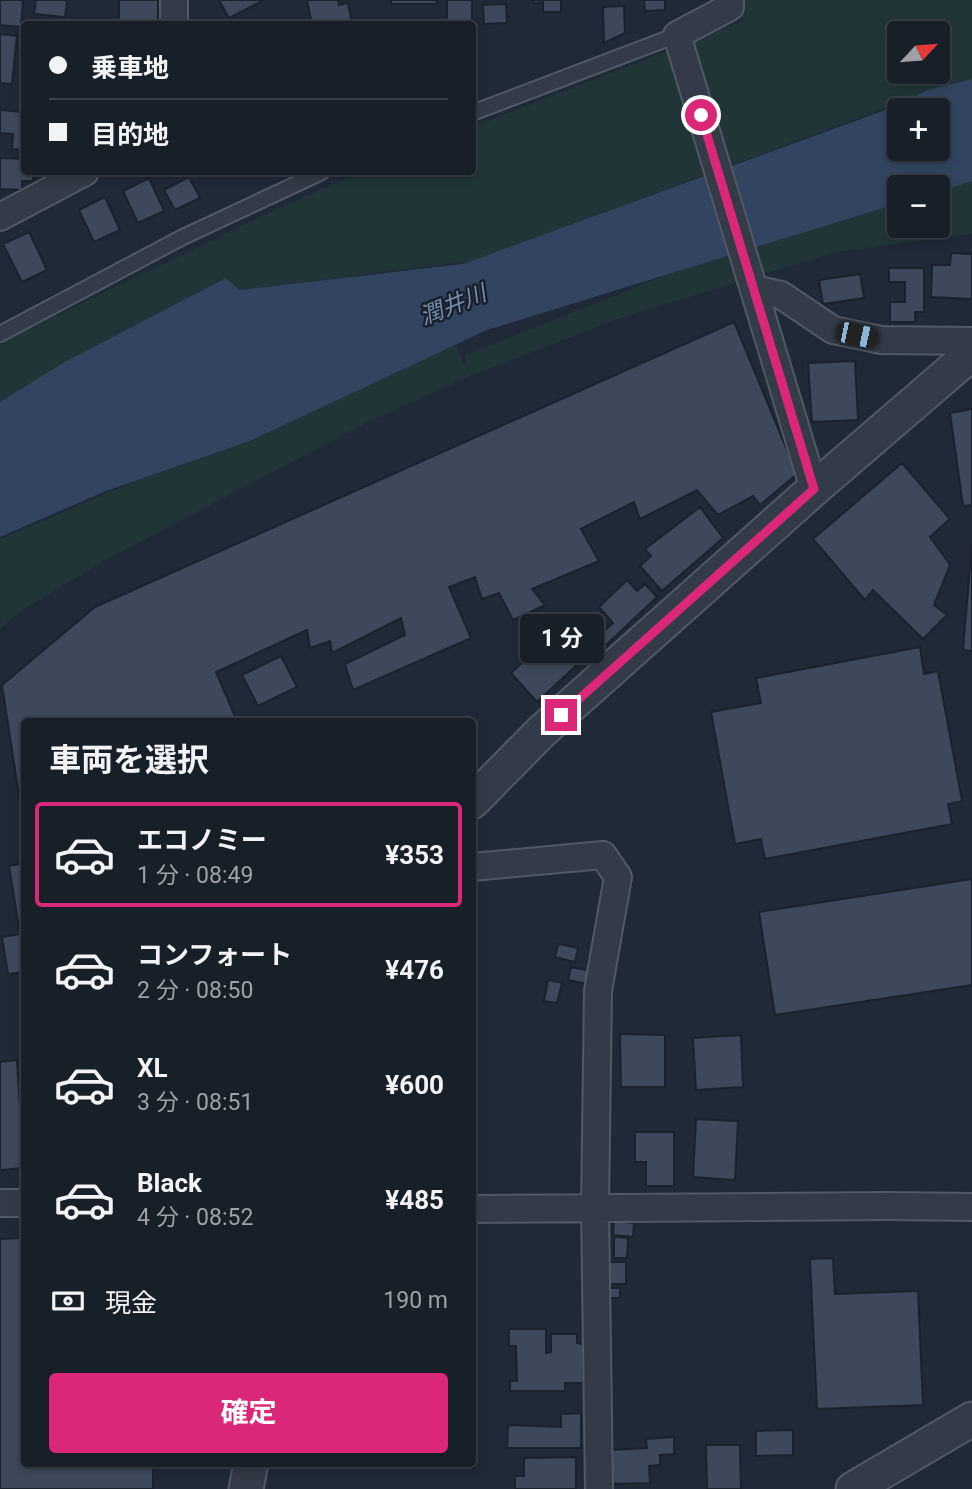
<!DOCTYPE html>
<html lang="ja">
<meta charset="utf-8">
<style>
:root{--surface:#171f29;--page:#242c35;--text:#f1f3f6;--muted:#9ea2a8;--line:#363d46;--accent:#db2777}
body{margin:0;font-family:Roboto,"Noto Sans JP",sans-serif;background:var(--page);color:var(--text);height:100vh;display:flex;flex-direction:column;font-size:26px;white-space:nowrap}
*{box-sizing:border-box;margin:0}
p{font-size:23px;color:var(--muted)}
.icon{flex:none;width:38px;height:38px;fill:none;stroke:currentColor;stroke-width:2;stroke-linecap:round;stroke-linejoin:round}
.map{position:relative;flex:1;overflow:hidden}
.side{position:absolute;left:21px;top:718px;width:455px;height:749px;display:flex;flex-direction:column;background:var(--surface);border-radius:7px;box-shadow:0 4px 10px #0003,0 0 0 2px var(--line)}
.side>*{flex:none}
.banner{position:absolute;left:21px;top:21px;width:455px;height:154px;border-radius:7px;box-shadow:0 4px 10px #0003,0 0 0 2px var(--line);display:grid;align-content:center;height:154px;padding:0 28px;background:var(--surface)}
.needle{width:46px;rotate:64deg}
.tools{position:absolute;left:887px;top:21px;display:grid;gap:14px}
.tools a{display:grid;place-items:center;width:63px;height:63px;border-radius:7px;background:var(--surface);box-shadow:0 4px 10px #0003,0 0 0 2px var(--line);font-size:35px}
.end{position:absolute;width:32px;height:32px;margin:-16px;border:9px solid #db2777;background:#fff;box-shadow:0 0 0 4px #fff}
.from{border-radius:50%}
.bubble{position:absolute;height:49px;border-radius:7px;background:var(--surface);box-shadow:0 4px 10px #0003,0 0 0 2px var(--line);font-size:23px;font-weight:700;line-height:49px;text-align:center}
.car{position:absolute;width:21px;height:42px;margin:-21px -10px;border-radius:9px;box-shadow:0 0 5px 2px #0007;background:linear-gradient(#222 24%,#8ab4d8 0 40%,#222 0 76%,#8ab4d8 0 86%,#222 0)}
.banner b{display:flex;align-items:center;gap:24px;height:66px;font-size:26px}
.banner b+b{border-top:2px solid var(--line)}
.banner i{width:18px;height:18px;background:var(--text)}
ul{padding:0;list-style:none}
li{display:flex;align-items:center;gap:21px;height:105px;margin:0 14px 10px;padding:0 14px;border:4px solid transparent;border-radius:7px}
li div{flex:1}
li b{display:block;font-size:26px}
li em{font-style:normal;font-weight:700}
li.active{border-color:var(--accent)}
li>.icon{width:63px;height:63px;stroke-width:1.5}
h2{padding:0 28px;font-size:32px;line-height:84px}
.pay{display:flex;align-items:center;gap:18px;height:77px;padding:0 28px;font-size:26px}
.pay p{margin-inline-start:auto}
.cta{display:flex;gap:14px;margin-top:auto;padding:14px 28px}
.cta a{flex:1;height:80px;border-radius:7px;background:var(--accent);color:#fff;font-size:28px;font-weight:700;line-height:80px;text-align:center}
.map>svg:first-child{display:block}
.green{fill:#213538;fill-rule:evenodd}
.water{fill:#32445f;fill-rule:evenodd}
.building{fill:#3d495a;stroke:#1a222e;stroke-width:2}
.lines{fill:none;stroke-linecap:round;stroke-linejoin:round}
.service-casing{stroke:#505966;stroke-width:18}
.minor-casing{stroke:#505966;stroke-width:30}
.tertiary-casing{stroke:#505966;stroke-width:37}
.service{stroke:#333b48;stroke-width:14}
.minor{stroke:#333b48;stroke-width:26}
.tertiary{stroke:#333b48;stroke-width:33}
.route{stroke:#db2777;stroke-width:9}
.labels{text-anchor:middle;dominant-baseline:central;stroke-width:5;stroke-linejoin:round;paint-order:stroke}
.water-label{font-size:23px;font-style:italic;fill:#748cae;stroke:#19202c}
</style>
<div class="map">
<svg width="972" height="1489" viewBox="0 0 972 1489">
<rect width="100%" height="100%" fill="#1f2937"/>
<path class="green" d="M743 0H972V80L910 99 472 261 239 290 0 407V343L274 210 362 172H472L473 127 743 21ZM900 33H938V72H900Z
M972 178V234L837 252 620 318 470 376 366 423 104 561 24 609 0 629V539L455 345 468 371 465 355 806 220 899 196 900 226H938V187Z"/>
<path class="water" d="M972 79V181L938 192V187H900L899 203 487 330 252 440 106 491 0 537V402L63 363 226 278 239 290 463 264 891 108 928 90ZM900 110H938V149H900Z"/>
<path class="building" d="M0 0H23L21 27 0 25Z
M36 0H67L65 17 34 14Z
M119 0H158V24H115L114 20H119Z
M219 0H262V1L229 18Z
M307 0H338L339 5 348 3 352 24H312Z
M391 0H437V4H391Z
M447 0H472V24H447Z
M533 0H561V12H543V2L534 3Z
M644 0H665V10L645 11Z
M506 4 507 23 484 24 483 5Z
M624 6 625 33 604 43 603 7Z
M0 34 17 36 12 84 0 83Z
M0 110 24 112V150L12 149 13 134 0 133Z
M0 158 24 159V172H33V181H22V190L0 189Z
M189 177 200 198 175 210 164 190Z
M149 178 164 211 138 223 123 191Z
M105 197 120 230 94 242 79 210Z
M29 232 47 270 22 282 3 244Z
M951 253 972 254V299L931 297 932 265H950Z
M889 268H924V312H915V322H890V302H905V282H889Z
M860 274 864 298 823 304 819 280Z
M734 322 797 474 760 505 753 496 718 515 697 490 640 519 634 502 581 529 599 561 532 589 545 605 513 620 499 593 482 599 475 577 449 587 471 638 353 690 345 664 405 635 401 618 332 653 330 641 310 648 307 630 216 672 237 721H24V808L21 809 2 685 95 607Z
M855 361 858 420 812 422 808 363Z
M972 409V505L963 506 950 413Z
M902 463 950 519 930 537 950 565 934 605 947 615 923 639 873 590 865 600 813 539Z
M700 507 723 538 662 591 640 566 651 556 645 549Z
M972 543V651L963 650Z
M627 580 637 591 645 584 657 597 588 662 562 635 582 616 600 635 613 623 599 607Z
M553 634 580 662 537 702 511 673Z
M920 647 924 674 938 671 962 801 948 804 952 824 765 859 761 839 735 844 711 712 761 703 756 678Z
M281 656 297 687 258 706 242 675Z
M24 863V972L8 974 2 937 20 934 9 866Z
M972 879V985L775 1015 759 912Z
M558 944 578 948 575 962 555 957Z
M571 967 591 971 588 984 568 980Z
M548 980 562 983 557 1003 544 1001Z
M620 1034 665 1035V1087H621Z
M741 1035 743 1087 696 1090 693 1038Z
M17 1060 24 1168 0 1170V1062Z
M696 1119 738 1121 735 1180 693 1177Z
M635 1132H674V1186H646V1162H635Z
M614 1221 634 1223 633 1237 613 1235Z
M614 1237 628 1238 627 1258H614Z
M24 1238V1463H153V1489H0V1239Z
M833 1258 835 1294 918 1291 923 1405 817 1409 810 1259Z
M608 1262H626V1284H608Z
M606 1288H620V1298H606Z
M509 1329H546V1353L551 1352V1334H577V1343L583 1344V1383H565V1391H510V1381H517L516 1346H509Z
M581 1413V1448H507L508 1425 561 1427V1414Z
M793 1430V1455L756 1456V1431Z
M674 1437V1454L660 1455V1465L649 1466 650 1483 611 1484 610 1450 647 1448 646 1439Z
M706 1445H740L741 1489H707Z
M576 1457V1489H515V1476H524V1458Z"/>
<g class="lines">
<g class="service-casing">
<path id="service" d="M472 113 677 35
M0 334 183 237 322 172"/>
</g>
<g class="minor-casing">
<path id="minor" d="M174 0V24
M730 0V7L677 35 814 489
M0 217 85 172
M754 289 781 295 833 330 881 340 972 341
M472 867 603 855 618 877 598 991 595 1208 599 1489
M0 1203H24
M472 1209 888 1206 972 1207"/>
</g>
<g class="tertiary-casing">
<path id="tertiary" d="M472 802 541 732 814 489 972 353
M246 1489 251 1463
M853 1489 972 1419"/>
</g>
<use href="#service" class="service"/>
<use href="#minor" class="minor"/>
<use href="#tertiary" class="tertiary"/>
</g>
<g class="lines">
<path class="route" d="M561 715 814 489 701 115"/>
</g>
<g class="labels">
<g class="water-label">
<text transform="translate(453 305) rotate(-22)">潤井川</text>
</g>
</g>
</svg>
<div class="tools">
<a><svg class="needle" viewBox="-14 -14 28 28"><path d="M0-13l5 13h-10z" fill="#e53935"/><path d="M0 13l5-13h-10z" fill="#9ea2a8"/></svg></a>
<a>+</a>
<a>−</a>
</div>
<i class="end from" style="left:701px;top:115px"></i>
<i class="end" style="left:561px;top:715px"></i>
<div class="bubble" style="left:520px;top:614px;width:84px">1 分</div>
<i class="car" style="left:857px;top:335px;rotate:102deg"></i>
<div class="banner">
<b><i class="from"></i>乗車地</b>
<b><i></i>目的地</b>
</div>
<section class="side">
<h2>車両を選択</h2>
<ul>
<li class="active"><svg class="icon" aria-label="car" viewBox="0 0 24 24"><path d="M5 17H2v-5l4-1 3-4h7l3 4 3 1v5h-3M9 17h6M6 11h13"/><circle cx="7" cy="17" r="2"/><circle cx="17" cy="17" r="2"/></svg><div><b>エコノミー</b><p>1 分 · 08:49</p></div><em>¥353</em></li>
<li><svg class="icon" aria-label="car" viewBox="0 0 24 24"><path d="M5 17H2v-5l4-1 3-4h7l3 4 3 1v5h-3M9 17h6M6 11h13"/><circle cx="7" cy="17" r="2"/><circle cx="17" cy="17" r="2"/></svg><div><b>コンフォート</b><p>2 分 · 08:50</p></div><em>¥476</em></li>
<li><svg class="icon" aria-label="car" viewBox="0 0 24 24"><path d="M5 17H2v-5l4-1 3-4h7l3 4 3 1v5h-3M9 17h6M6 11h13"/><circle cx="7" cy="17" r="2"/><circle cx="17" cy="17" r="2"/></svg><div><b>XL</b><p>3 分 · 08:51</p></div><em>¥600</em></li>
<li><svg class="icon" aria-label="car" viewBox="0 0 24 24"><path d="M5 17H2v-5l4-1 3-4h7l3 4 3 1v5h-3M9 17h6M6 11h13"/><circle cx="7" cy="17" r="2"/><circle cx="17" cy="17" r="2"/></svg><div><b>Black</b><p>4 分 · 08:52</p></div><em>¥485</em></li>
</ul>
<div class="pay"><svg class="icon" aria-label="cash" viewBox="0 0 24 24"><path d="M3 7h18v10H3z"/><circle cx="12" cy="12" r="2"/></svg>現金<p>190 m</p></div>
<div class="cta"><a>確定</a></div>
</section>
</div>
